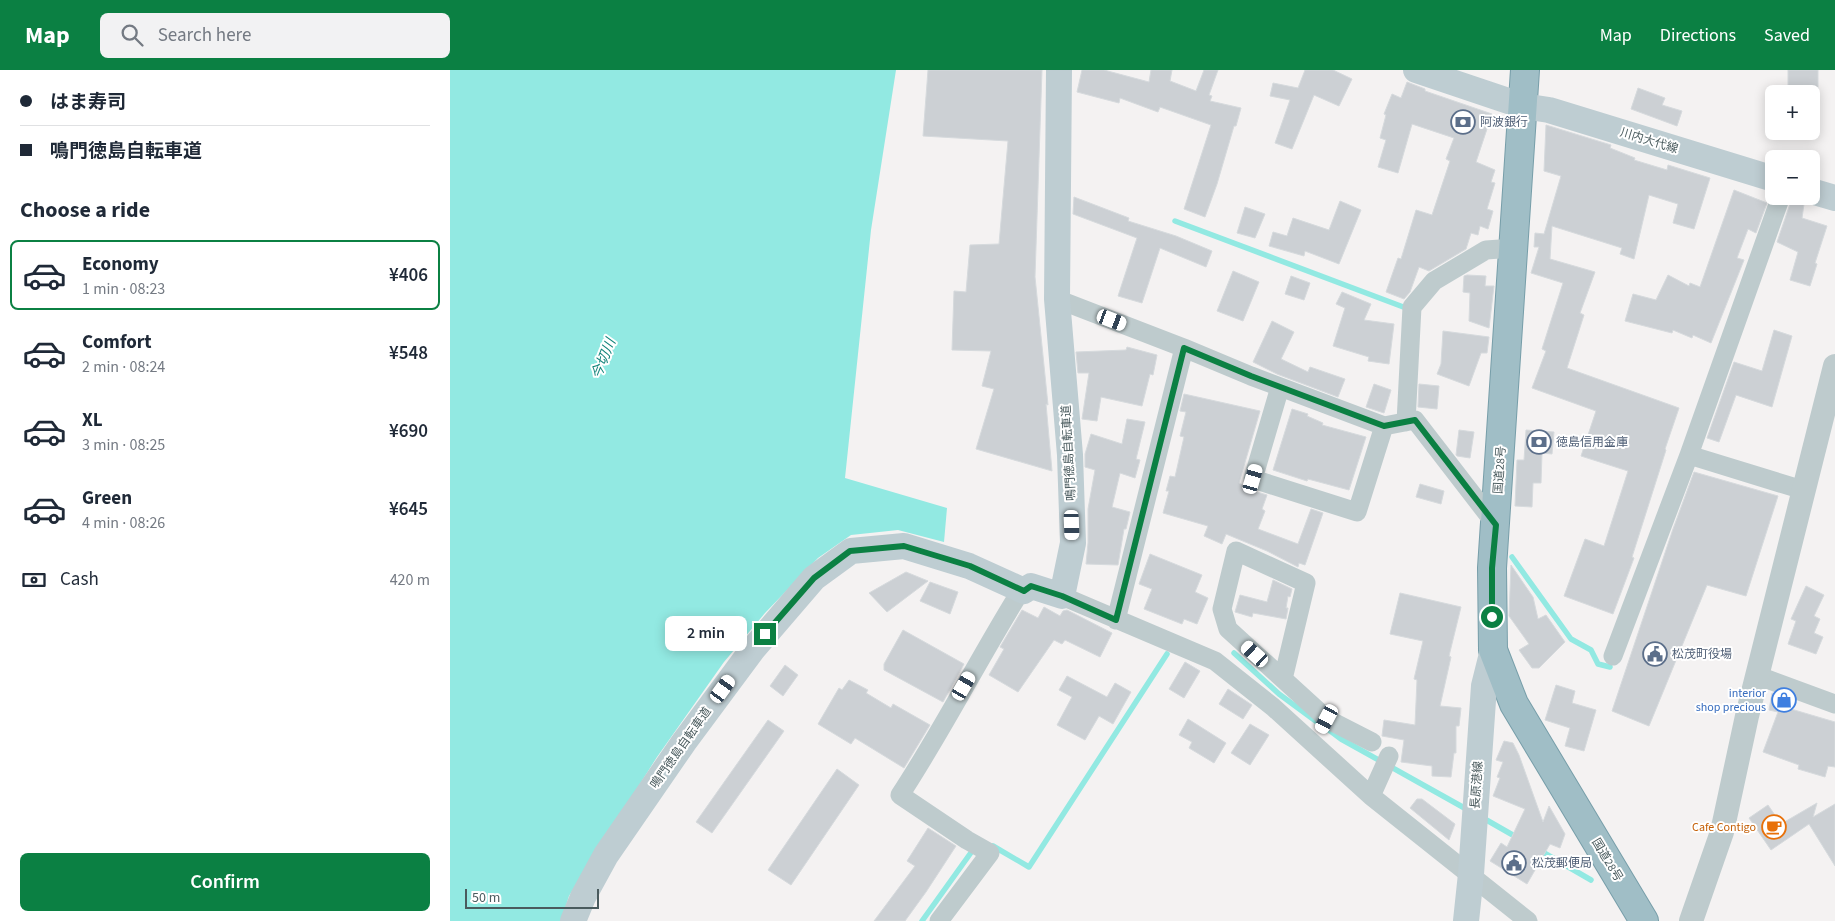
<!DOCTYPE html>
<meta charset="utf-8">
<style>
:root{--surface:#fff;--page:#f2f2f3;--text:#1f2937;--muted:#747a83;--line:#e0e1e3;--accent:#0b8043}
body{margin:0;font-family:"Source Sans 3","Noto Sans JP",sans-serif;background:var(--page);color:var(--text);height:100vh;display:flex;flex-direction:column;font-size:19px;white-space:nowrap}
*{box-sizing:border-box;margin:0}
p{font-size:16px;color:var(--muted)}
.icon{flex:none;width:28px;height:28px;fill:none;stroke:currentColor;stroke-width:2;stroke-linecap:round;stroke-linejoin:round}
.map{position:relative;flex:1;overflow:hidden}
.panel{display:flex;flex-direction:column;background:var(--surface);width:450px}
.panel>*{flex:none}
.top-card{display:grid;align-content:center;height:110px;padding:0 20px;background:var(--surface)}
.tools{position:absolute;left:1315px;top:15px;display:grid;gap:10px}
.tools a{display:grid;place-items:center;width:55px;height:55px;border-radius:8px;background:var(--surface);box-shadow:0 2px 12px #0003;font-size:25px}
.scale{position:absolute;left:15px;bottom:12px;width:134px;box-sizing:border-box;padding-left:5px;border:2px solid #4a5b5e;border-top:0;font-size:14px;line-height:18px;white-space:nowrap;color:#4a5b5e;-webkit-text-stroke:4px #fff;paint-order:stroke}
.end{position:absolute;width:22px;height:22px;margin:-11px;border:6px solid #0b8043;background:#fff;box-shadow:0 0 0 2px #fff}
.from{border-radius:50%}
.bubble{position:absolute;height:35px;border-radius:8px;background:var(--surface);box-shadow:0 2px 12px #0003;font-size:16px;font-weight:600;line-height:35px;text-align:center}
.car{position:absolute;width:15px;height:30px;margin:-15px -8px;border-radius:6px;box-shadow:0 0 4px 1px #0007;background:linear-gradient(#fff 24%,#345 0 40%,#fff 0 76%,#345 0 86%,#fff 0)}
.top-card b{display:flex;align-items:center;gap:18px;height:48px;font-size:19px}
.top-card b+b{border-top:1px solid var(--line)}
.top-card i{width:12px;height:12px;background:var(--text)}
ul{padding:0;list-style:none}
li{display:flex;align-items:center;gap:15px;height:70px;margin:0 10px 8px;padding:0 10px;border:2px solid transparent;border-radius:8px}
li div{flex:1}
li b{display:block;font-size:19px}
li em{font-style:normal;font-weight:600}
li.current{border-color:var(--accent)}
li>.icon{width:45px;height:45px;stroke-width:1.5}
h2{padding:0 20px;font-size:22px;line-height:60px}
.pay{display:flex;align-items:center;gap:12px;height:55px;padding:0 20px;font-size:19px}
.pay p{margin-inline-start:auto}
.action{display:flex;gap:10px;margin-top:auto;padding:10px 20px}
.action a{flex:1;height:58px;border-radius:8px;background:var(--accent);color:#fff;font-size:20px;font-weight:600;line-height:58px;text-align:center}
header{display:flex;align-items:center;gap:30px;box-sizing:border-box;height:70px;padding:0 25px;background:var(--accent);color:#fff}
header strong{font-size:24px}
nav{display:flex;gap:28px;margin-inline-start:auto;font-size:18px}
.search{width:350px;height:45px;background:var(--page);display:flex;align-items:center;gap:12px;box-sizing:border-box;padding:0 18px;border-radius:8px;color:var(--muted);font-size:19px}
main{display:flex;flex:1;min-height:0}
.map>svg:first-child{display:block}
.water{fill:#92e9e2}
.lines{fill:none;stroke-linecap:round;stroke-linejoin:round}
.stream{stroke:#92e9e2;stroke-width:5.5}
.building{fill:#ccd0d4;stroke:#d6dadd}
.trunk-casing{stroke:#779ea9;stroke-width:30}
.minor{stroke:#becbcd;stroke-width:19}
.tertiary{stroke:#becbcd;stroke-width:24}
.secondary{stroke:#becdd2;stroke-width:26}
.trunk{stroke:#a0bec6;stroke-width:28}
.route{stroke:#0b8043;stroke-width:6}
.labels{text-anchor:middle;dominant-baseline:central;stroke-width:4;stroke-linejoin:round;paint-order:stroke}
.service-label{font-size:12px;fill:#4e5e75;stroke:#fff;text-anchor:start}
.street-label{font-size:12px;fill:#4a5b5e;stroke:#fff}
.shop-label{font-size:12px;fill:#366cbe;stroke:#fff;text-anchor:end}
.food-label{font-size:12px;fill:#c56008;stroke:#fff;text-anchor:end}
.water-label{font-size:14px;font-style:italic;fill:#12837a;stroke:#fff}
</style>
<header>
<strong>Map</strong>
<div class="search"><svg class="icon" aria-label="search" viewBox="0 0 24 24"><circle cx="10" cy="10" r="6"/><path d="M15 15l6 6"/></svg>Search here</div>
<nav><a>Map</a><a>Directions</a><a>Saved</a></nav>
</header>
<main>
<section class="panel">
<div class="top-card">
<b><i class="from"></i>はま寿司</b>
<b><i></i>鳴門徳島自転車道</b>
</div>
<h2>Choose a ride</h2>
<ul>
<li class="current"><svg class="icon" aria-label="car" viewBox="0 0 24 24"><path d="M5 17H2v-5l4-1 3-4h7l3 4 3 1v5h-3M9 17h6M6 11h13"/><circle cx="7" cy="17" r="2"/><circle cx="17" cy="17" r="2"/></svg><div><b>Economy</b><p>1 min · 08:23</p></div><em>¥406</em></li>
<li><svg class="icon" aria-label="car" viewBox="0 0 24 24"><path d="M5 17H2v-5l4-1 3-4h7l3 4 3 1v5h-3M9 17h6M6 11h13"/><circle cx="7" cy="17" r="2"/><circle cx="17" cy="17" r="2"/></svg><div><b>Comfort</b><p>2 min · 08:24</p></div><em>¥548</em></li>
<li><svg class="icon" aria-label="car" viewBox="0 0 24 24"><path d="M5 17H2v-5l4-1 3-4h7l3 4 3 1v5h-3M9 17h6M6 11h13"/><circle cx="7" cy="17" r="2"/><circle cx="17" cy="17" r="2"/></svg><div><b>XL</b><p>3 min · 08:25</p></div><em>¥690</em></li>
<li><svg class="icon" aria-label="car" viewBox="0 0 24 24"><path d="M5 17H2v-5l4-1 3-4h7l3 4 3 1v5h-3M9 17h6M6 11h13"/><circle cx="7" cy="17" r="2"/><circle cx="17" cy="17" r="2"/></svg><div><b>Green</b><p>4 min · 08:26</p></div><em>¥645</em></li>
</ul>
<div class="pay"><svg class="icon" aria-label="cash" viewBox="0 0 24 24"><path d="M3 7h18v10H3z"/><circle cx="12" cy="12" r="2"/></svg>Cash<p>420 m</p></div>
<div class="action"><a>Confirm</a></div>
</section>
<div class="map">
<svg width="1385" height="851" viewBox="0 0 1385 851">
<rect width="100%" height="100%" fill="#f4f2f2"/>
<path class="water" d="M0 0H446L421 160 395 408 497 438 494 472 448 460 401 465 368 488 315 543 274 592 207 687 119 826 111 851H0Z"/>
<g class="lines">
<path class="stream" d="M725 151 956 238
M1062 487 1121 569 1141 580 1148 594 1160 597
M784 583 829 624 867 652
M875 657 891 669 1018 740
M1033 748 1068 768
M543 776 579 797 717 584
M1089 780 1141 810
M472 851 525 777"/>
</g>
<path class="building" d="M478 0H592L585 207 598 335 596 334 602 401 526 379 544 319 532 316 541 281 502 280 504 221 516 222 520 175 549 174 558 71 473 66Z
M632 0H654L699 12 701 0H722L720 11 746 21 754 0H768L759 25 762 26 760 31 791 38 786 56H784L767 114 755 147 734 139 761 55 710 37 708 42 670 28 669 33 627 22Z
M855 0H883L902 9 889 36 864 25 842 79 825 73 840 30 820 26 823 13 848 18Z
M1338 0H1368V20H1338Z
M957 12 975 19V21L1042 44 1026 92 1045 100 1041 112 1045 113 1037 139 1043 141 1038 159 1030 156 1028 165 1021 163 1016 179 979 201 969 197 960 222 954 229 936 222 948 188 951 189 966 140 982 145 1000 91 996 89 1004 68 962 54 948 103 928 97 936 70 930 68 936 45 934 44 942 24 951 28Z
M1188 18 1215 28 1212 35 1232 41 1227 56 1181 39Z
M1096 55 1161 75 1160 78 1185 88 1184 90 1217 100 1218 95 1260 108 1244 159 1223 153 1228 134 1199 125 1184 189 1170 184 1172 178 1102 156 1100 189 1145 202 1130 243 1134 245 1117 298 1229 338 1215 379 1216 380 1182 487 1184 488 1163 544 1114 526 1135 469 1154 476 1178 401 1131 386 1146 341 1082 318 1096 281 1092 279 1113 213 1081 203 1089 177H1084L1085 163 1094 164 1111 106 1094 101Z
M1284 120 1317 133 1306 163 1298 159 1287 188 1294 190 1261 273 1243 265 1242 268 1223 260 1222 263 1175 251 1183 224 1206 230 1218 205 1239 216 1240 213 1250 217Z
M624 127 679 148 678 151 726 166 762 181 756 197 710 178 692 233 668 226 687 168 623 144Z
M1342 128 1354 134 1352 148 1377 156 1365 193 1367 194 1360 216 1340 210 1348 182 1327 172Z
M890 131 911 140 889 194 855 181 854 186 819 176 823 162 837 166 843 148 879 160Z
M795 137 815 144 805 168 787 163Z
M783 201 809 212 793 251 767 241Z
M1017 205 1036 206 1035 216H1044L1039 258 1019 251 1020 223 1013 222 1014 206Z
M841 206 860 213 854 230 835 224Z
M892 222 921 234 914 250 944 254 939 294 918 291 919 287 883 276 895 238 886 234Z
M822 251 844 262 831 289 858 302 860 297 895 309 888 327 827 304 803 292Z
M1324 260 1342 266 1322 337 1286 325 1269 372 1257 368 1284 292 1312 301Z
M993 261 1039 267 1037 283H1031L1019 316 987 304 991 294Z
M677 277 707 285 703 305 700 304 692 336 651 327 647 351 632 349 639 303H628L626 282 676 280Z
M924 314 941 320 934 343 916 337Z
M969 314 989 316 987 339 968 337Z
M734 324 810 341 789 413 800 420 817 425 812 439 815 441 808 459 848 474 861 439 873 443 855 495 849 493 848 497 817 481 776 464 772 474 754 466 758 456 713 443 719 421H716L720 406 725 407 734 367 730 366 736 342 730 341Z
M842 339 858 344 857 346 873 353 872 355 916 367 899 420 858 409 857 411 823 400Z
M677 349 695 352 686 389 690 390 685 408 670 403 662 437 680 442 676 459H674L668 495 636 494 638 473V439L645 400 635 397V384L641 364 672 374Z
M1009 360 1024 362 1020 388 1007 386 1006 385Z
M1076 360 1104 362 1102 384 1092 383 1091 413H1083L1082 437 1065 436 1067 390H1074Z
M1244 402 1328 426 1296 526 1257 515 1199 656 1162 641 1223 459Z
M970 414 994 421 991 434 966 427Z
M700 484 752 505 745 522 758 528 747 554 734 549 732 554 694 539 702 519 689 514Z
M1061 495 1083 527 1088 549 1096 545 1115 572 1089 598H1082L1069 580 1079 574 1059 546Z
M456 502 478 511 437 542 419 523Z
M823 510 842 519 840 527 838 526 836 538H838L836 549 803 543 802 547 785 542 790 525 817 532Z
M480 512 508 522 500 544 470 531Z
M1356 516 1374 525 1364 546 1370 549 1364 563 1373 567 1366 584 1338 574 1346 551 1341 549Z
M950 523 1011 537 999 586 1001 587 990 636 1011 638 1009 656H1006V683H1004L1001 707 982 706V696L951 692 954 670 932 666 934 650 965 655 967 610 964 609 973 571 940 564Z
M594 537 610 546 613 541 617 540 662 563 650 587 615 570 612 574 604 570 568 622 539 605 554 579 550 577 572 540 588 548Z
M453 560 514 594 493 632 434 600V594Z
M735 592 750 601 734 628 719 619Z
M335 595 348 605 333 626 320 616Z
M617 606 657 627 665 613 681 622 663 654 649 646 635 670 607 655 622 627 609 620Z
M399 610 418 620 416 623 441 638 443 634 480 655 454 698 405 668 401 674 368 654 389 618 392 620Z
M1106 615 1125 621 1122 633 1146 640 1134 681 1115 676 1120 658 1095 650Z
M778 619 802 635 793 649 769 634Z
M1322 623 1343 630 1341 639 1385 652V697L1378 696 1375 707 1348 699 1349 695 1313 682 1328 642 1319 640Z
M738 649 776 673 764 693 739 678 742 672 729 665Z
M318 650 334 661 262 763 246 752Z
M800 654 819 665 800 695 781 683Z
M1054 671 1063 673 1069 685 1093 752 1099 736 1115 764 1110 778 1100 774 1077 814 1040 791 1051 773 1057 777 1075 739 1043 726 1050 708 1047 707 1053 692 1046 690Z
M387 699 409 715 341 815 318 800Z
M967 729H972L1005 754 999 770 960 738Z
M1367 733 1363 747 1385 734V796L1359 754 1321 780 1299 748 1318 735 1331 754Z
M478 758 506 776 476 822 455 851H424L465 796 457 791Z"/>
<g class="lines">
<g class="trunk-casing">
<path id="trunk" d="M1075 0 1042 498 1043 580 1064 634 1194 851"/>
</g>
<path class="minor" d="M607 229 734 278 801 306 934 356 965 350 1046 455
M830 317 803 409 907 442 934 356
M956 352 962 237 984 211 1036 180 1064 178
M1239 385 1353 420
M612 526 765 591 823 637 921 726 1078 851
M666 550 734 278
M1163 586 1239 385 1331 126
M1306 605 1385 634
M833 609 856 513 786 481 772 539 778 559 877 649 922 672
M921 726 939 686
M489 851 540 783 517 770 450 725C492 661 527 592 567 527L574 521"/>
<path class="tertiary" d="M1241 851 1272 762 1297 646 1385 296"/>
<path class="secondary" d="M966 0 1073 36 1099 40 1324 109
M1361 121 1385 128
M123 851 133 827 156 785 234 672 303 579 364 508 401 481 454 476 519 496 574 521 581 516 612 526 623 473 620 385 607 229 609 0
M1016 851 1021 804 1034 616 1043 580"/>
<use href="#trunk" class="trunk"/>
</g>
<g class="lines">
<path class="route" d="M315 564 364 508 400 481 454 476 520 496 574 521 581 516 612 526 666 550 734 278 801 306 934 356 965 350 1046 455 1042 498V547"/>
</g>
<defs>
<g id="bank-ring" transform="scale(1.25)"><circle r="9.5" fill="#fff" stroke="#5c6f8a" stroke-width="1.5"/><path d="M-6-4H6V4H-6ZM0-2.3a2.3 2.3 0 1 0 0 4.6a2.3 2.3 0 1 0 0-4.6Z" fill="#5c6f8a"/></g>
<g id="civic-ring" transform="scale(1.25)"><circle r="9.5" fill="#fff" stroke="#5c6f8a" stroke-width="1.5"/><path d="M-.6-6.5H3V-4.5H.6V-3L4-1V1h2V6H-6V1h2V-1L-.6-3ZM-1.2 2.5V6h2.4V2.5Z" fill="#5c6f8a"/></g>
<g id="shop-ring" transform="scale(1.25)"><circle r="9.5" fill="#fff" stroke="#3f7fe0" stroke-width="1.5"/><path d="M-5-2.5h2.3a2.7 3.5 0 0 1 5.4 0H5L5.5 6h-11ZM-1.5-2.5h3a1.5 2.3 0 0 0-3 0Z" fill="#3f7fe0"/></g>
<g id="cafe-ring" transform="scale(1.25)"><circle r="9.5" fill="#fff" stroke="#e8710a" stroke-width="1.5"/><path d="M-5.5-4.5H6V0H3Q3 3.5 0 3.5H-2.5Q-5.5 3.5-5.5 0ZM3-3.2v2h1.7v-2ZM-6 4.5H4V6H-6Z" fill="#e8710a"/></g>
</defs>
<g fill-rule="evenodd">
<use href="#bank-ring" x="1013" y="52"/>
<use href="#bank-ring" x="1089" y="372"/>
<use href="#civic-ring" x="1205" y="584"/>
<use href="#shop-ring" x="1334" y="630"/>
<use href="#cafe-ring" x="1324" y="757"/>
<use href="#civic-ring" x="1064" y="793"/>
</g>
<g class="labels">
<g class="service-label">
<text x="1030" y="52">阿波銀行</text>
<text x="1106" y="372">徳島信用金庫</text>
<text x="1222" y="584">松茂町役場</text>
<text x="1082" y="793">松茂郵便局</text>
</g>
<g class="street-label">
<text transform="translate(1199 71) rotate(17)">川内大代線</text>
<text transform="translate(619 383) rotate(-93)">鳴門徳島自転車道</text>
<text transform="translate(1050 400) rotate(-86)">国道28号</text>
<text transform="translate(231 678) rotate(-55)">鳴門徳島自転車道</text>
<text transform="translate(1027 715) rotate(-86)">長原港線</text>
<text transform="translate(1157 790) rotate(59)">国道28号</text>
</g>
<g class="shop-label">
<text x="1316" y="623">interior<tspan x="1316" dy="14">shop precious</tspan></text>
</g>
<g class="food-label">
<text x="1306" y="757">Cafe Contigo</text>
</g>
<g class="water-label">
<text transform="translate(154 289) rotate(-68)">今切川</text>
</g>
</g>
</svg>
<div class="tools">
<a>+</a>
<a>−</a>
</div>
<div class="scale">50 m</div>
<i class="end from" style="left:1042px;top:547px"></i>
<i class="end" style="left:315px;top:564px"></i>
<div class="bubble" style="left:215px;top:546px;width:82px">2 min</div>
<i class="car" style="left:662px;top:250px;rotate:111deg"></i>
<i class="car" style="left:803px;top:409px;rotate:16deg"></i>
<i class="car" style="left:622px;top:455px;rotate:178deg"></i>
<i class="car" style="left:805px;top:584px;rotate:312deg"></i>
<i class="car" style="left:514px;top:616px;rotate:30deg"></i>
<i class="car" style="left:273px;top:619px;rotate:36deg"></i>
<i class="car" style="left:877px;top:649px;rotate:208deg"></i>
</div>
</main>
